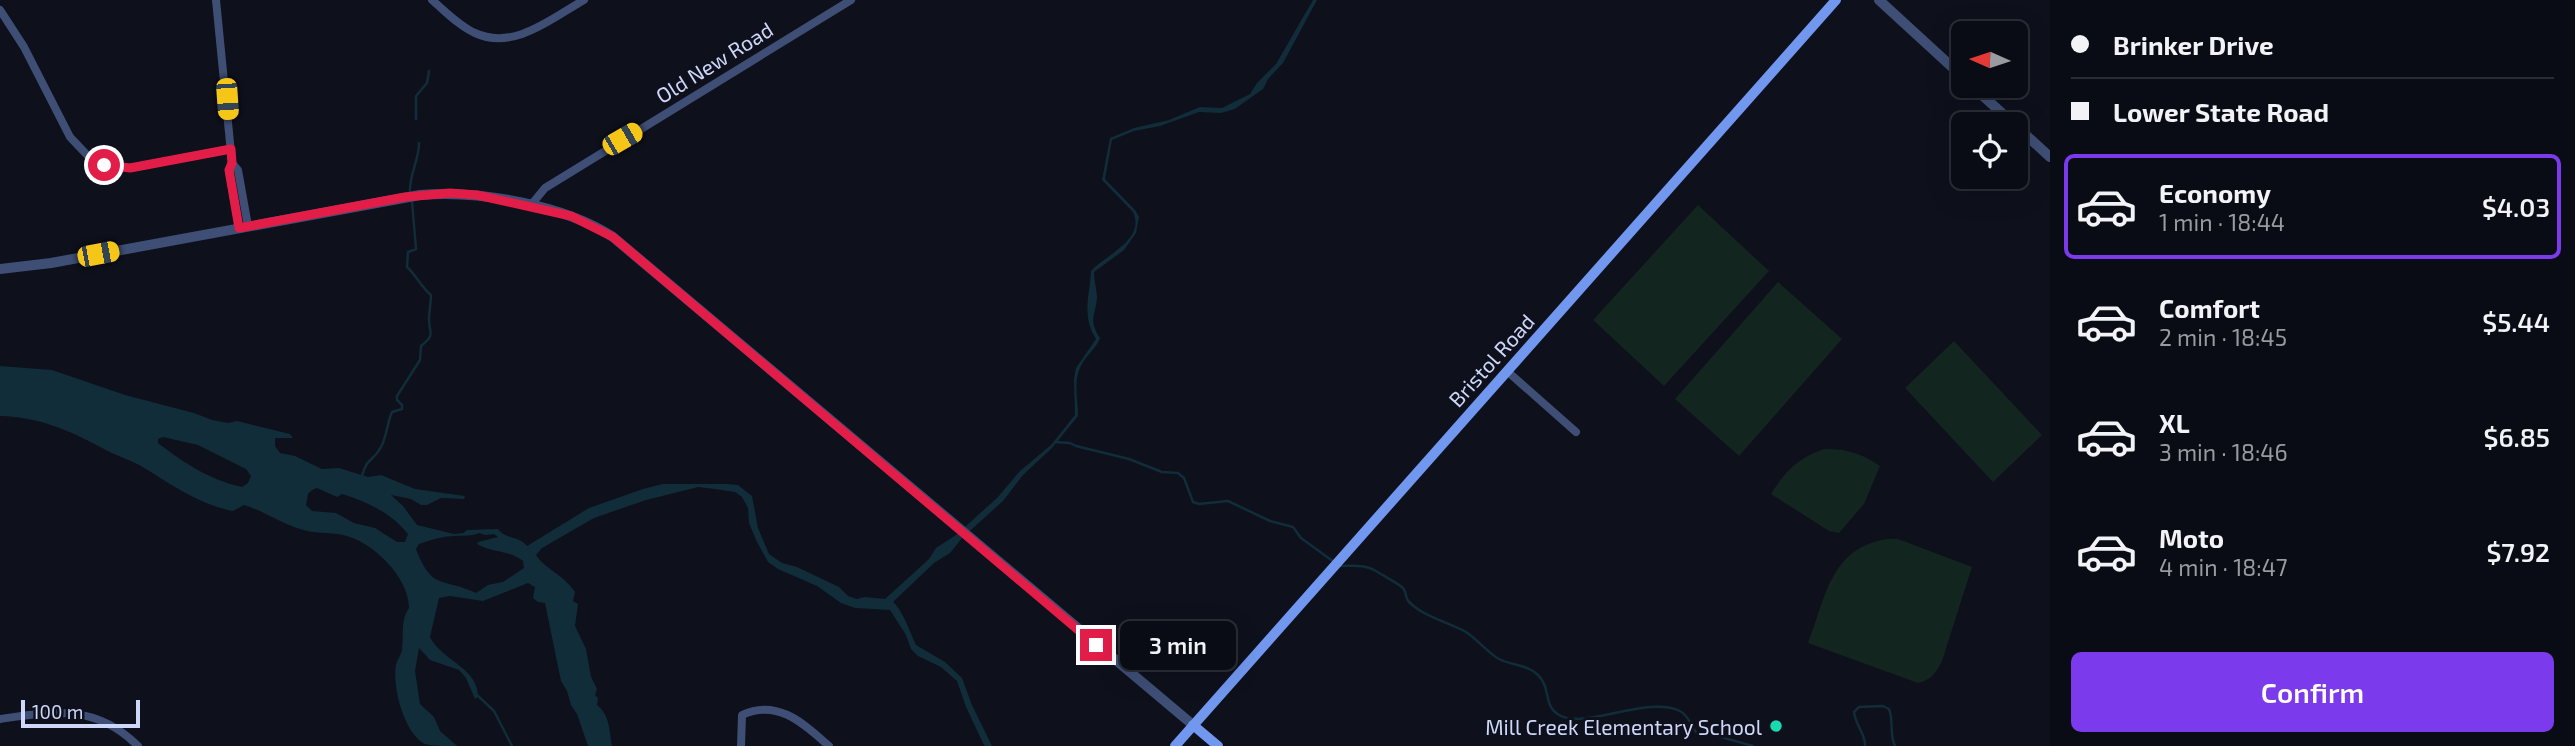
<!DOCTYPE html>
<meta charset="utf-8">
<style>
:root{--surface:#0a0c15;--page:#181a22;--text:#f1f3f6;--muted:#999ba0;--line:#2a2c34;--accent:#7c3aed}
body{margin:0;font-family:"Exo 2",sans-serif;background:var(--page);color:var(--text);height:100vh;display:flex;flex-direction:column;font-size:26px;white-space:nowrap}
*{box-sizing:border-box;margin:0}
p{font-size:23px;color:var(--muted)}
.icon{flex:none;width:38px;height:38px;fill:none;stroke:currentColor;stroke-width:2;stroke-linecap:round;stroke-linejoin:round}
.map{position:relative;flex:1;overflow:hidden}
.drawer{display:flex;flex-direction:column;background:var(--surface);width:525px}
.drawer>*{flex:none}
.guide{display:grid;align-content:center;height:154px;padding:0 21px;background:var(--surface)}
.needle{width:46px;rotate:273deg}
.tools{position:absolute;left:1951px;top:21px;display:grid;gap:14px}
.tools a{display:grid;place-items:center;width:77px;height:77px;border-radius:10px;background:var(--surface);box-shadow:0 7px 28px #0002,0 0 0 2px var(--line);font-size:35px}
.scale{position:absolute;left:21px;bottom:18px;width:119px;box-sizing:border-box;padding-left:7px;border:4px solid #ced7f9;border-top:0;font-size:19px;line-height:24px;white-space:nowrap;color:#ced7f9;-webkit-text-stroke:5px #0e101c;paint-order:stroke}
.end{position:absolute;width:32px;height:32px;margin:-16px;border:9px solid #e11d48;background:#fff;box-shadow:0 0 0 4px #fff}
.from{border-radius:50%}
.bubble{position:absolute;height:49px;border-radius:10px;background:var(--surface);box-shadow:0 7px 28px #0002,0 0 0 2px var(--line);font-size:23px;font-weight:600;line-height:49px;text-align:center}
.car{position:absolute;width:21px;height:42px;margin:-21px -10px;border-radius:9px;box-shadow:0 0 5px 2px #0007;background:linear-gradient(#f5c518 24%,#345 0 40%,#f5c518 0 76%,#345 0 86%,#f5c518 0)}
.guide b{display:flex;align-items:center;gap:24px;height:66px;font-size:26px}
.guide b+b{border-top:2px solid var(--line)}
.guide i{width:18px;height:18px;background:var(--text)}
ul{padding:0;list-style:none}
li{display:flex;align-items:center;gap:21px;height:105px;margin:0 14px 10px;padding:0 7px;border:4px solid transparent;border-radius:10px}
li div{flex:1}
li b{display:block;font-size:26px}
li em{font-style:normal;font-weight:600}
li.on{border-color:var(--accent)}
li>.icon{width:63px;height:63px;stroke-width:1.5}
.cta{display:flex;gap:14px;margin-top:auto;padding:14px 21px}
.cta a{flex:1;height:80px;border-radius:10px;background:var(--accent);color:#fff;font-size:28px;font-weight:600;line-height:80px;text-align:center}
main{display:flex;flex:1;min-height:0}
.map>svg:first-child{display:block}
.green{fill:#12251e}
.water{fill:#102d39;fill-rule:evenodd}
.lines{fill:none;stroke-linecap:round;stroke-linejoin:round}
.stream{stroke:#102d39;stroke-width:2.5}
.minor{stroke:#3e4e75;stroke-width:8}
.tertiary{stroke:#3e4e75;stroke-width:10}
.secondary{stroke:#7197ee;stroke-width:10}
.route{stroke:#e11d48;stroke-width:9}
.poi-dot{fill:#1ad9ae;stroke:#0e101c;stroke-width:2.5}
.labels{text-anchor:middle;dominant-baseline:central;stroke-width:6;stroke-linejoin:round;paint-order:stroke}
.street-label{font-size:21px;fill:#ced7f9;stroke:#0e101c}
.poi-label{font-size:21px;fill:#ced7f9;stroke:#0e101c;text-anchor:end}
</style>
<main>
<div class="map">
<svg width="2050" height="746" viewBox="0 0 2050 746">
<rect width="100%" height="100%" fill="#0e101c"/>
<path class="green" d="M1698 205 1769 271 1664 386 1593 320Z
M1778 282 1842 339 1739 456 1675 399Z
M1954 341 2042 435 1993 482 1905 388Z
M1824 449C1847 449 1861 453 1880 466L1864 504 1839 533 1829 531 1771 494C1785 471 1798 458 1824 449Z
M1887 539H1898L1972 567 1942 661C1936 673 1931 680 1918 683L1808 643C1826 597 1830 548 1887 539Z"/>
<path class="water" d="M1313 0H1317L1283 63 1268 79 1263 89 1246 101 1235 109 1221 113 1199 112 1160 126 1134 131 1112 140 1105 179 1135 210 1139 217 1136 233 1124 250 1094 272C1094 280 1096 287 1097 295 1097 314 1087 319 1100 338 1096 349 1086 355 1081 366 1073 380 1078 400 1078 416L1052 448 1023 475 1003 501 962 538 950 553 934 563 893 602C902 609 911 634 916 645L945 662 962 678 972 705 992 746H985L983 743 966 707 957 681 941 667 918 656 911 649 906 635 890 610 855 608 841 603 817 586 778 569 768 562 756 540 749 523 748 508 742 497 735 492 715 489 698 487 646 500 594 518 542 548 536 555C547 571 562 573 575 592L573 601 578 604 575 626 586 649 591 677 597 689 595 695 598 698 597 705C610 715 609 730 612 746H588L577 714 571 705 567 691 561 681 545 603 538 602 533 598 535 587 528 583 483 601 450 596 439 598 430 637C443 662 478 667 478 697L475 699 466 678 459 670 430 660 419 648 415 671 420 704 434 717 440 731 457 746C448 746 433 746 425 744 404 734 392 686 396 665 397 659 401 656 402 650 404 634 400 621 409 608 409 577 372 541 343 535 328 532 314 534 300 529 280 523 264 511 244 505L233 511C201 505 173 486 146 469 132 460 116 456 102 448 69 430 38 417 0 416V366L52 370 125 395 194 413 212 420 228 423 237 421 290 434 293 438H275V446L280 453 295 456 322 469 339 468 368 477 381 475 415 489 465 496 464 499 441 498 427 505H421L411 499 391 495 403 506 417 525 454 534 463 533 467 530 498 529C505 539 519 536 527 546L589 508 643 489 663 484H727L738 485 752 496 758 528 769 554 782 563 797 567 839 587 848 596 857 599 865 597 885 599 929 559 936 548 956 535 998 497 1020 471 1051 445 1075 415 1074 379 1076 368 1096 339C1081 315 1090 295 1091 271 1105 255 1146 240 1133 212L1102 180 1110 138 1134 128 1169 120 1200 107 1222 108 1250 94 1257 83 1276 64ZM163 437 198 445 246 469 251 476 248 483 242 487C210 480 184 463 158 443V439ZM317 488 337 497 342 494C368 502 391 513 408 534L405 542H397L375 528 354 523 336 513 312 511 306 505 308 494 312 490ZM479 533 485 535 494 534 498 537 478 542 477 544C492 553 510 550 523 561L524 568 503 582 488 585 476 593C442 577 432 591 416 549L419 544C431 540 443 536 455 536 464 535 471 537 479 533Z"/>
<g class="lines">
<path class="stream" d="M416 119V96L427 83 429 71
M410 195C408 177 419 161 419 143
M1055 442 1070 443 1076 446 1129 459 1162 472 1178 473 1184 478 1193 502 1199 504 1228 501 1270 521 1293 527 1301 538 1334 562
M362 476C366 458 375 460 381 447 387 436 387 423 392 412L402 409V405L397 400V396L420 360 421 346C436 334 429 334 429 319 429 311 431 303 431 295 421 287 417 276 407 267L408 252 416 249 412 201
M1340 566C1353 566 1365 564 1376 571 1382 575 1399 584 1403 588 1407 593 1405 598 1409 602 1424 617 1448 622 1466 632 1478 640 1487 652 1499 659 1512 666 1527 664 1538 675 1551 687 1543 706 1559 715 1585 730 1647 695 1680 711 1691 717 1690 728 1699 735L1710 734 1753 746
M477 695 494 711 512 746
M1865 746C1866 735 1855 724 1854 712L1859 707 1883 706 1889 709C1894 722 1889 734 1895 746"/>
<path class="minor" d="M216 0 232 163 229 171 239 228
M432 0C445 11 459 26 475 33 514 51 552 18 584 0
M0 10 24 47 70 137 89 157 104 165 130 168 231 149
M232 163 238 170 248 226
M531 205 545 188 851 0
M1507 371 1576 432
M0 719C54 711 96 704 138 746
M741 746 742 715C778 698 805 725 829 746"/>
<path class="tertiary" d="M1879 0 1964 78
M1972 86 2014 124
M2016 126 2050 157
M0 269 51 263 420 195C479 190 564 205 613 237L1193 725"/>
<path class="secondary" d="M1193 725 1218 746
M1175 746 1836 0"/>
</g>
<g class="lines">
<path class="route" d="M104 165 130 168 231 149 232 163 229 170 239 228 405 197 450 193 477 195 571 216 613 237 1096 645"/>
</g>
<circle class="poi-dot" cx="1776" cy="726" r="7"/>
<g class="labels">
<g class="street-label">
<text transform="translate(714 62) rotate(-32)">Old New Road</text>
<text transform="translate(1491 360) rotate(-48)">Bristol Road</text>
</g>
<g class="poi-label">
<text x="1762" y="726">Mill Creek Elementary School</text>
</g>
</g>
</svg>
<div class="tools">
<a><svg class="needle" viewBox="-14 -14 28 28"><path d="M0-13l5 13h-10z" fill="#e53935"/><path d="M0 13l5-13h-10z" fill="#999ba0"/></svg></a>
<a><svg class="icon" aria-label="locate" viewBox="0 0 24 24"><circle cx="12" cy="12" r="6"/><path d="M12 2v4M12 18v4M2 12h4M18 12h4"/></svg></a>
</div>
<div class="scale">100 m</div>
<i class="end from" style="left:104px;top:165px"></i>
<i class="end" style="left:1096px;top:645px"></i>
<div class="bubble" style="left:1120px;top:621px;width:116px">3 min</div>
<i class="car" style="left:227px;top:99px;rotate:176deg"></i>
<i class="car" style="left:622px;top:139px;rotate:60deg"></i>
<i class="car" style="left:98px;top:254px;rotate:79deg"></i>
</div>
<section class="drawer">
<div class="guide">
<b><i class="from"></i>Brinker Drive</b>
<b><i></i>Lower State Road</b>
</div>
<ul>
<li class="on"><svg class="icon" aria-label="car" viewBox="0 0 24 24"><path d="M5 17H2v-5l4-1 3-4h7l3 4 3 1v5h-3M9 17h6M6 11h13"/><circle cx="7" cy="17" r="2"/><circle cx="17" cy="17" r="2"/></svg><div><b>Economy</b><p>1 min · 18:44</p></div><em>$4.03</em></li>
<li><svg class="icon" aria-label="car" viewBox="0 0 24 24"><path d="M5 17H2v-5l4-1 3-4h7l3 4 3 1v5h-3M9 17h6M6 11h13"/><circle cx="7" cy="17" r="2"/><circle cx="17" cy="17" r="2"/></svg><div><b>Comfort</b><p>2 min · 18:45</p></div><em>$5.44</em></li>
<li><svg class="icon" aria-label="car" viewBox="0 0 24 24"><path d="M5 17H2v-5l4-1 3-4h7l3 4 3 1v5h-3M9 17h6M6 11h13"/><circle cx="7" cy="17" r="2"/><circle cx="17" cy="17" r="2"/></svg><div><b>XL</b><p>3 min · 18:46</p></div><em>$6.85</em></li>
<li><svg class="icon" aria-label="car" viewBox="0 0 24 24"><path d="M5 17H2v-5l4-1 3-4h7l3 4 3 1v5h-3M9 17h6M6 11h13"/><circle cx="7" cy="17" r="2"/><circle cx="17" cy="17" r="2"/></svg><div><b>Moto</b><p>4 min · 18:47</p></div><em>$7.92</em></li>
</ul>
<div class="cta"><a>Confirm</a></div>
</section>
</main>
